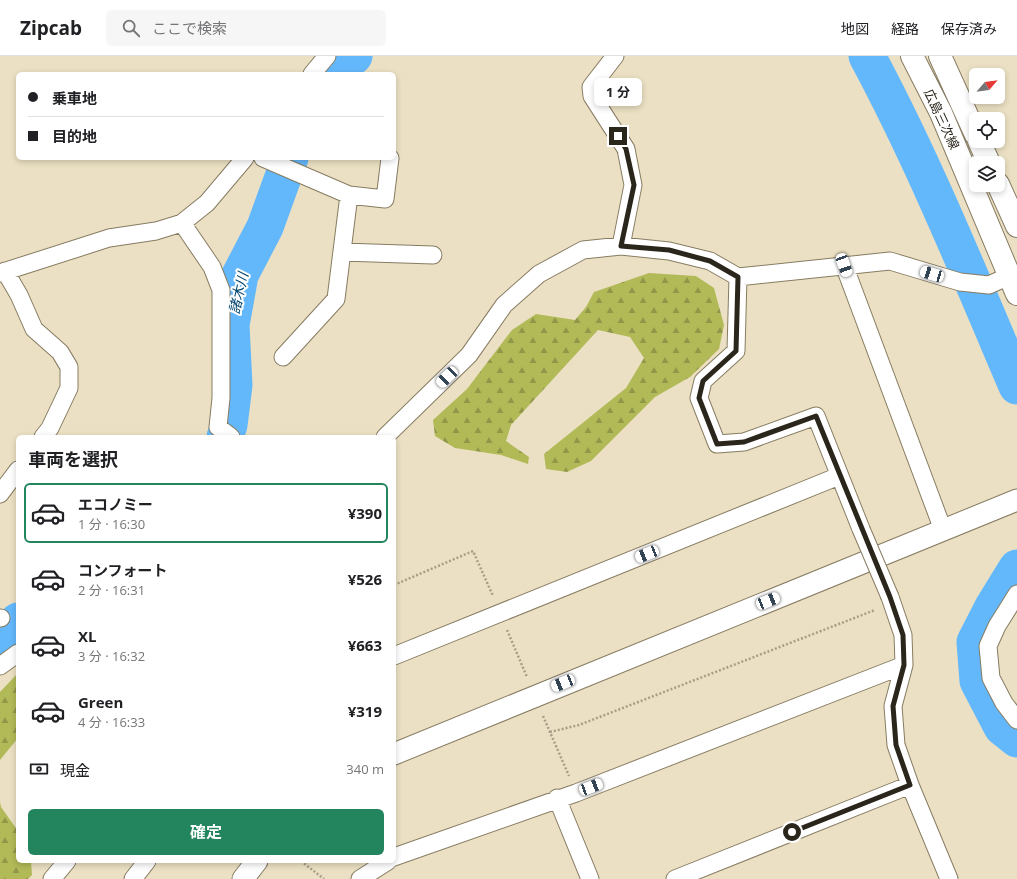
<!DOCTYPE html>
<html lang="ja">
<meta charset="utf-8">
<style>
:root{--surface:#fff;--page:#f6f6f6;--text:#202124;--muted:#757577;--line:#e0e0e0;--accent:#23855e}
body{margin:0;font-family:"Open Sans","Noto Sans JP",sans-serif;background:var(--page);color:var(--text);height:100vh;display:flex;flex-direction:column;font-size:15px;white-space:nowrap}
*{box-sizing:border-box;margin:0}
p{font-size:13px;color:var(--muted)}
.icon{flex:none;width:22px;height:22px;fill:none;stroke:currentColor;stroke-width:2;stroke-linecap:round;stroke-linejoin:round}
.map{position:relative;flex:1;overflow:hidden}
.details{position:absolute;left:16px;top:379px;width:380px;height:428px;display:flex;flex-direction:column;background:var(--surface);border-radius:6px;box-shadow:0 2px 6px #0003}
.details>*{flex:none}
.guide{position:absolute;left:16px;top:16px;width:380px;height:88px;border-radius:6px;box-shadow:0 2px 6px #0003;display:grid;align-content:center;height:88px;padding:0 12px;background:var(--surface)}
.needle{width:26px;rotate:62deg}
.buttons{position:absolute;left:969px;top:12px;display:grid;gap:8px}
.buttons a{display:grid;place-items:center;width:36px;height:36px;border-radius:6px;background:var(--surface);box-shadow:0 2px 6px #0003;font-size:20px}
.end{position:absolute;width:18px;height:18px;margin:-9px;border:5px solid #2b261c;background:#fff;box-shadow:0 0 0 2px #fff}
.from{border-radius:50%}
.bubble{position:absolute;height:28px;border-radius:6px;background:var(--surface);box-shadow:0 2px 6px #0003;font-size:13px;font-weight:700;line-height:28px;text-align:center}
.car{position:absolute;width:12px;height:24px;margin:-12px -6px;border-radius:5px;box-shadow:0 0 3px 1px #0007;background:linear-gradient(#fff 24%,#345 0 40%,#fff 0 76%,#345 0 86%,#fff 0)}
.guide b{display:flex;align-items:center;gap:14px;height:38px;font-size:15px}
.guide b+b{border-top:1px solid var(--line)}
.guide i{width:10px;height:10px;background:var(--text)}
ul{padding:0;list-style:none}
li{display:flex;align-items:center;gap:12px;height:60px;margin:0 8px 6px;padding:0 4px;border:2px solid transparent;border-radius:6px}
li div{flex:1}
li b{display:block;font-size:15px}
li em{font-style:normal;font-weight:700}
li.active{border-color:var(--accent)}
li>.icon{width:36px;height:36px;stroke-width:1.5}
h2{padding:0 12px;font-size:18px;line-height:48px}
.pay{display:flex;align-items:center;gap:10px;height:44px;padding:0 12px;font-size:15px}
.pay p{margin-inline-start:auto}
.button{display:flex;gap:8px;margin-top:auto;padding:8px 12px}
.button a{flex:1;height:46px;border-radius:6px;background:var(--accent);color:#fff;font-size:16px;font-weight:700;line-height:46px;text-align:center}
header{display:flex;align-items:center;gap:24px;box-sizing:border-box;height:56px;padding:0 20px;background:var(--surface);border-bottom:1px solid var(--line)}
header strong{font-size:19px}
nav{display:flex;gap:22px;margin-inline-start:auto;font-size:14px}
.search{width:280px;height:36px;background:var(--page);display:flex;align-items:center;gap:10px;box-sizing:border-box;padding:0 14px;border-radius:6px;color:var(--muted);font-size:15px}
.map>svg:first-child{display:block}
.forest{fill:url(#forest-firs)}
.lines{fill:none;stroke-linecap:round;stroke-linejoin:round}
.river{stroke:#63b8fc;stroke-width:37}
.minor-casing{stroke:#877c62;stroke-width:19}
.tertiary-casing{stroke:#877c62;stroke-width:23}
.primary-casing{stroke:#877c62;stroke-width:24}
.path{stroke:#a69e87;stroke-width:2.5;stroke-dasharray:2 2;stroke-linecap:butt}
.minor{stroke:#fff;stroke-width:17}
.tertiary{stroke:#fff;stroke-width:21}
.primary{stroke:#fff;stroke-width:22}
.minor-bridge-casing{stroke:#877c62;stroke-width:19;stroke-linecap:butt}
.minor-bridge{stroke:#fff;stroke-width:17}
.route{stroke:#2b261c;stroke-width:5}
.labels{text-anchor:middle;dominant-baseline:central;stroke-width:4;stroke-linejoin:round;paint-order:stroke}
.street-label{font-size:13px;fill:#2b261c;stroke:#fff}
.water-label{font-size:14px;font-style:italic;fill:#004570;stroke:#fff}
</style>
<header>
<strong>Zipcab</strong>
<div class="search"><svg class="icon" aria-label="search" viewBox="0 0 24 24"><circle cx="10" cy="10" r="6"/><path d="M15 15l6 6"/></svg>ここで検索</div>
<nav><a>地図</a><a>経路</a><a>保存済み</a></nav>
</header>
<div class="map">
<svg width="1017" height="823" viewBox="0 0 1017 823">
<defs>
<pattern id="forest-firs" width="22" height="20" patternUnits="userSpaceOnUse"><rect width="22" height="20" fill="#b2ba58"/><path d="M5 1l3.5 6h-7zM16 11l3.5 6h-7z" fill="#919748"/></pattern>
</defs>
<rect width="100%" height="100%" fill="#ebe0c3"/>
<path class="forest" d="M649 217 696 220 714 232 724 269 719 293 690 321 655 341 591 405 567 416 546 413 544 398 626 332 644 302 630 281 598 274 511 369 506 385 529 401 528 408 501 399 455 392 435 380 433 364 467 333 512 274 536 258 575 264 586 251 594 236Z
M18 617V682L0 704V636Z
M0 746 1 751 18 775V805H31L32 819 28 823H0Z"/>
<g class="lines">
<path class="river" d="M867 0C924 106 970 220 1017 330
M333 18 354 0
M225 381 229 369 234 329 231 269 240 219 265 171 290 102
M1017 512 993 551 975 586 978 625 1002 671 1017 683
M0 587 18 565"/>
<g class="minor-casing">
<path id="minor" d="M615 0 591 31 592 40 626 93 633 129 621 190
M312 18 327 0
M263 102 349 139 385 143 390 102
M182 167 212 211 221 234V342L218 371 231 381
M342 196 433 199
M844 209 943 474
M5 215 19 239 34 273 60 296 69 311V332L50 372 43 381
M0 217 109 182 156 175 182 167 207 147 245 102
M283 301 336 243 349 139
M385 381 469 299 504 249 539 218 583 194 621 190 669 195 710 205 738 221
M0 438 18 414
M861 473 816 360 744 386 717 388 699 342 703 325 736 295 738 221 890 205 960 226 989 229 1009 220
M1017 538 997 570 988 590 991 622 1004 647 1017 664
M890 541 903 579 904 609 893 650 896 689 910 729 949 823
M0 562H1
M394 600 839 420
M0 610 18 597
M557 742 590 823
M394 801 576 737 904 609
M52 823 67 805
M133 823 147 805
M360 823 388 805
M675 823 910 729"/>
</g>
<g class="tertiary-casing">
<path id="tertiary" d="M394 698 1017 444
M243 823 257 805"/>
</g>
<g class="primary-casing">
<path id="primary" d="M912 0 941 57 1017 238
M940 0 976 79
M979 85 989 107
M998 128 1017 170"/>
</g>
<path class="path" d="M394 529 473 495 493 540
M507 574 527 621
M543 660 569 720
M550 676 579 669 875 554
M301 805 324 823"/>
<use href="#minor" class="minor"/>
<use href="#tertiary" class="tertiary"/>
<use href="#primary" class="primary"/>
<g class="minor-bridge-casing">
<path id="minor-bridge" d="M861 473 890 541"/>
</g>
<use href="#minor-bridge" class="minor-bridge"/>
</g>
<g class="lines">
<path class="route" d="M618 80 626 93 634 129 621 190 669 194 710 205 738 221 736 295 703 325 699 342 717 388 744 386 816 360 890 541 903 579 904 609 893 650 896 689 910 729 792 776"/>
</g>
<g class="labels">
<g class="street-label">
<text transform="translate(942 63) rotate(65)">広島三次線</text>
</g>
<g class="water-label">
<text transform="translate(238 237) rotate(-77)">諸木川</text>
</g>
</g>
</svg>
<div class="buttons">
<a><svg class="needle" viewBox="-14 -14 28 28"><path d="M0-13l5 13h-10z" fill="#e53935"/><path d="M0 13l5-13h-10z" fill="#757577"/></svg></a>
<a><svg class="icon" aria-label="locate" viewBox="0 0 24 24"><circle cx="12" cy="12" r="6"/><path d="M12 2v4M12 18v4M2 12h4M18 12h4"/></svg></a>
<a><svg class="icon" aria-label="layers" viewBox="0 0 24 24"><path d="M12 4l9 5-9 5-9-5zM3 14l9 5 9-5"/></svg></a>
</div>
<i class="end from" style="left:792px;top:776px"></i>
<i class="end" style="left:618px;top:80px"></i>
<div class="bubble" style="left:594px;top:22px;width:48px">1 分</div>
<i class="car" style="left:844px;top:209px;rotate:160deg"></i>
<i class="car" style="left:932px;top:218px;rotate:287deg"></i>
<i class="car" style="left:447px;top:321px;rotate:226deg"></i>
<i class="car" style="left:647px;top:498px;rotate:248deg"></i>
<i class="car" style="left:768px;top:545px;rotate:68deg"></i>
<i class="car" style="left:563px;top:627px;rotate:248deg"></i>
<i class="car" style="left:591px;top:731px;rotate:69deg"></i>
<div class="guide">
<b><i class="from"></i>乗車地</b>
<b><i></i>目的地</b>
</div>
<section class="details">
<h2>車両を選択</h2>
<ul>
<li class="active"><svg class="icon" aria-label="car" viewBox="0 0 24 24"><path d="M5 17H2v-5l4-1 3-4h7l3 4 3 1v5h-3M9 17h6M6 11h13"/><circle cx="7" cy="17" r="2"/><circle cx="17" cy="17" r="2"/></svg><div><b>エコノミー</b><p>1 分 · 16:30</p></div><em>¥390</em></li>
<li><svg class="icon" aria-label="car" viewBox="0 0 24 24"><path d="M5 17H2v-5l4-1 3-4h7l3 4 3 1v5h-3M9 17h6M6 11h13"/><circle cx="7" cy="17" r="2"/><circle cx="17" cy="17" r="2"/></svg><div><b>コンフォート</b><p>2 分 · 16:31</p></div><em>¥526</em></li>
<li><svg class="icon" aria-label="car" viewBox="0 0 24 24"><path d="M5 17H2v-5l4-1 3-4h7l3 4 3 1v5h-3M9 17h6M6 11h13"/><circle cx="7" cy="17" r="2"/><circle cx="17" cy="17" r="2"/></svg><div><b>XL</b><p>3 分 · 16:32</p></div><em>¥663</em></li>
<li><svg class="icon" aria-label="car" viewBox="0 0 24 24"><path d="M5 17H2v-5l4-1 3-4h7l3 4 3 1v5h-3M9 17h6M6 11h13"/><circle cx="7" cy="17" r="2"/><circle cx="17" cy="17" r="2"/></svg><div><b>Green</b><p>4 分 · 16:33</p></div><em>¥319</em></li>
</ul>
<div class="pay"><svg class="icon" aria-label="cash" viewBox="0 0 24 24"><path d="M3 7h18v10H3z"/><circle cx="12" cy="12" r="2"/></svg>現金<p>340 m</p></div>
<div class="button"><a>確定</a></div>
</section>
</div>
